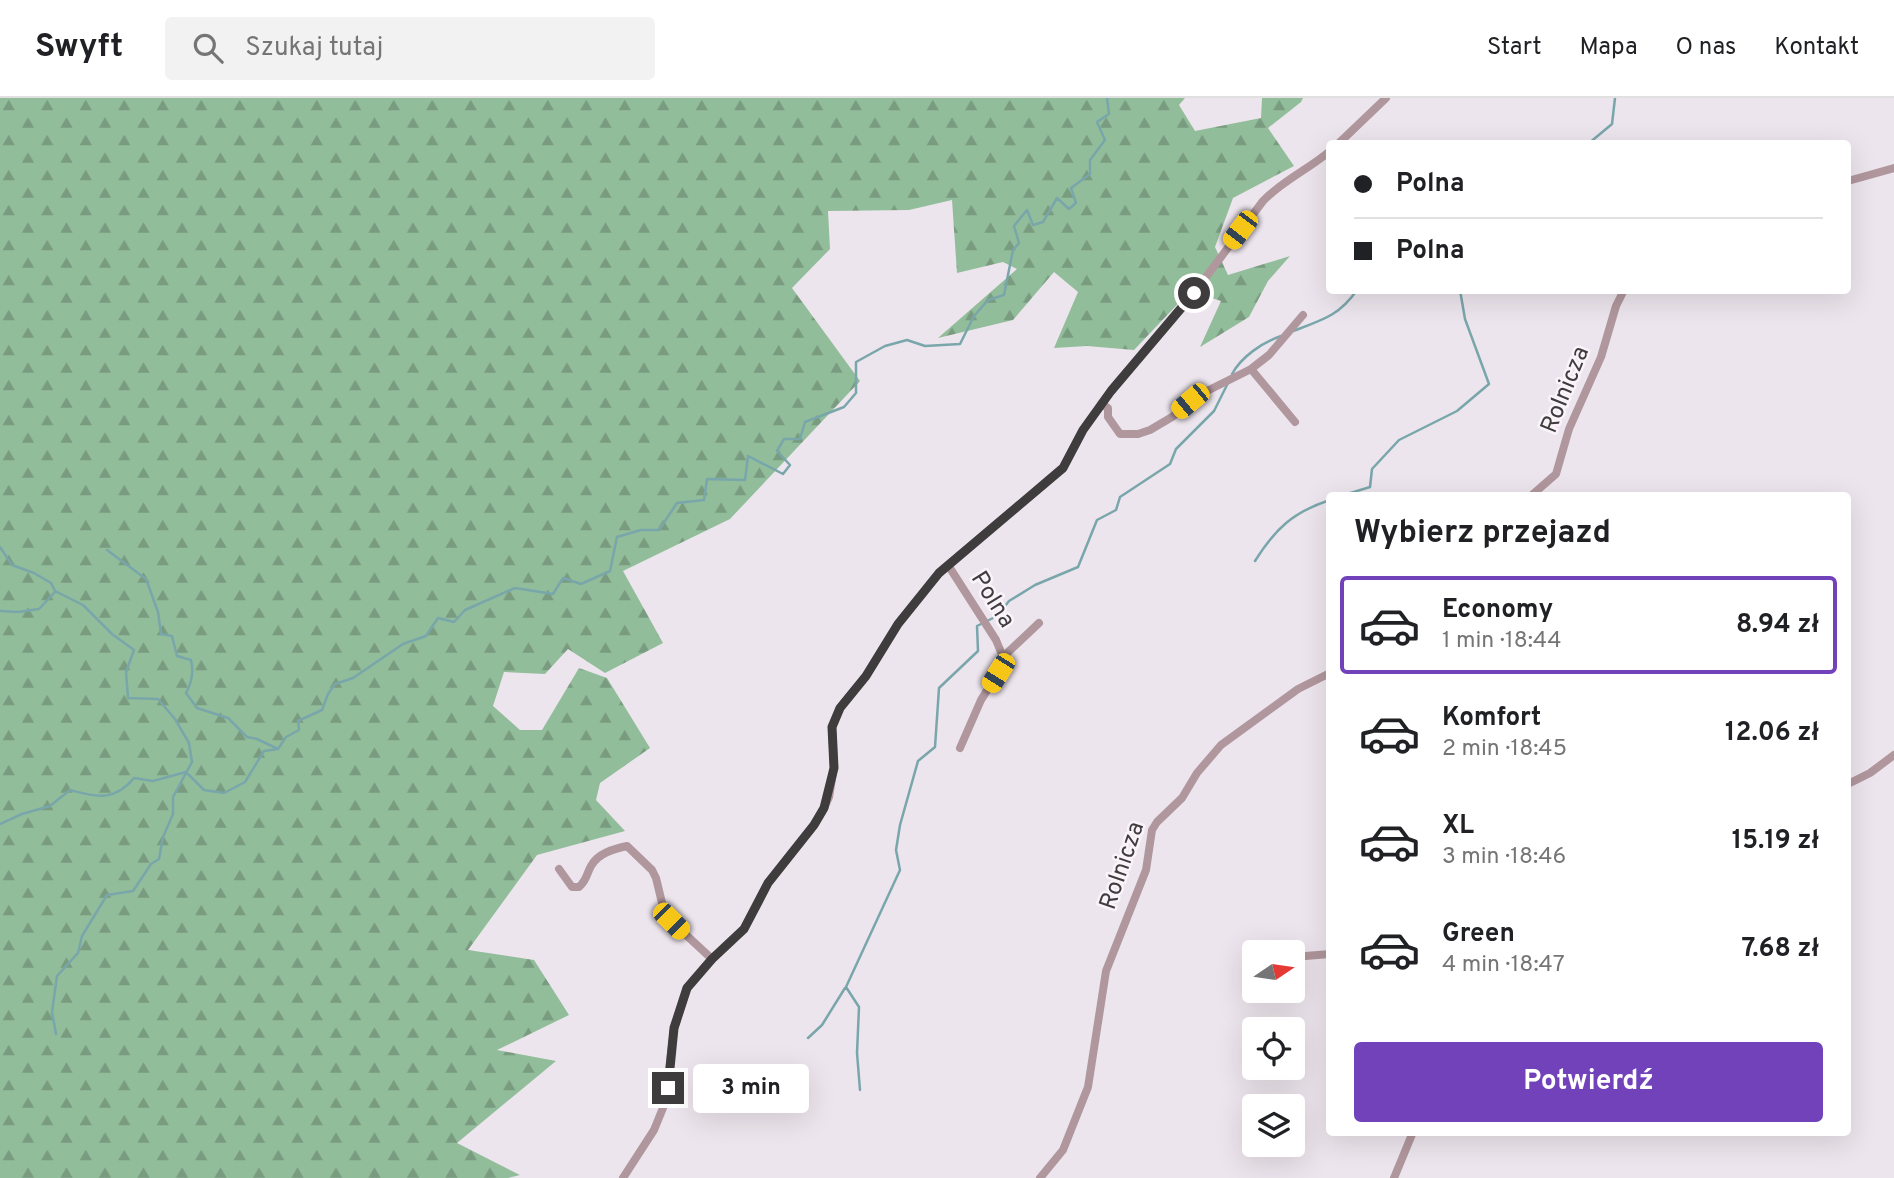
<!DOCTYPE html>
<html lang="pl">
<meta charset="utf-8">
<style>
:root{--surface:#fff;--page:#f2f2f2;--text:#202124;--muted:#757577;--line:#e0e0e0;--accent:#7142ba}
body{margin:0;font-family:Overpass,sans-serif;background:var(--page);color:var(--text);height:100vh;display:flex;flex-direction:column;font-size:26px;white-space:nowrap}
*{box-sizing:border-box;margin:0}
p{font-size:23px;color:var(--muted)}
.icon{flex:none;width:38px;height:38px;fill:none;stroke:currentColor;stroke-width:2;stroke-linecap:round;stroke-linejoin:round}
.map{position:relative;flex:1;overflow:hidden}
.drawer{position:absolute;left:1326px;top:394px;width:525px;height:644px;display:flex;flex-direction:column;background:var(--surface);border-radius:7px;box-shadow:0 7px 28px #0002}
.drawer>*{flex:none}
.top-card{position:absolute;left:1326px;top:42px;width:525px;height:154px;border-radius:7px;box-shadow:0 7px 28px #0002;display:grid;align-content:center;height:154px;padding:0 28px;background:var(--surface)}
.needle{width:46px;rotate:77deg}
.fabs{position:absolute;left:1242px;top:842px;display:grid;gap:14px}
.fabs a{display:grid;place-items:center;width:63px;height:63px;border-radius:7px;background:var(--surface);box-shadow:0 7px 28px #0002;font-size:35px}
.end{position:absolute;width:32px;height:32px;margin:-16px;border:9px solid #3f3c3e;background:#fff;box-shadow:0 0 0 4px #fff}
.from{border-radius:50%}
.bubble{position:absolute;height:49px;border-radius:7px;background:var(--surface);box-shadow:0 7px 28px #0002;font-size:23px;font-weight:700;line-height:49px;text-align:center}
.car{position:absolute;width:21px;height:42px;margin:-21px -10px;border-radius:9px;box-shadow:0 0 5px 2px #0007;background:linear-gradient(#f5c518 24%,#345 0 40%,#f5c518 0 76%,#345 0 86%,#f5c518 0)}
.top-card b{display:flex;align-items:center;gap:24px;height:66px;font-size:26px}
.top-card b+b{border-top:2px solid var(--line)}
.top-card i{width:18px;height:18px;background:var(--text)}
ul{padding:0;list-style:none}
li{display:flex;align-items:center;gap:21px;height:98px;margin:0 14px 10px;padding:0 14px;border:4px solid transparent;border-radius:7px}
li div{flex:1}
li b{display:block;font-size:26px}
li em{font-style:normal;font-weight:700}
li.active{border-color:var(--accent)}
li>.icon{width:63px;height:63px;stroke-width:1.5}
h2{padding:0 28px;font-size:32px;line-height:84px}
.action{display:flex;gap:14px;margin-top:auto;padding:14px 28px}
.action a{flex:1;height:80px;border-radius:7px;background:var(--accent);color:#fff;font-size:28px;font-weight:700;line-height:80px;text-align:center}
header{display:flex;align-items:center;gap:42px;box-sizing:border-box;height:98px;padding:0 35px;background:var(--surface);border-bottom:2px solid var(--line)}
header strong{font-size:33px}
nav{display:flex;gap:38px;margin-inline-start:auto;font-size:24px}
.search{width:490px;height:63px;background:var(--page);display:flex;align-items:center;gap:18px;box-sizing:border-box;padding:0 24px;border-radius:7px;color:var(--muted);font-size:26px}
.map>svg:first-child{display:block}
.forest{fill:url(#forest-firs)}
.lines{fill:none;stroke-linecap:round;stroke-linejoin:round}
.stream{stroke:#79a6ab;stroke-width:2.5}
.minor{stroke:#b0979d;stroke-width:8}
.route{stroke:#3f3c3e;stroke-width:9}
.labels{text-anchor:middle;dominant-baseline:central;stroke-width:5;stroke-linejoin:round;paint-order:stroke}
.street-label{font-size:24px;fill:#3f3c3e;stroke:#fbf3fa}
</style>
<header>
<strong>Swyft</strong>
<div class="search"><svg class="icon" aria-label="search" viewBox="0 0 24 24"><circle cx="10" cy="10" r="6"/><path d="M15 15l6 6"/></svg>Szukaj tutaj</div>
<nav><a>Start</a><a>Mapa</a><a>O nas</a><a>Kontakt</a></nav>
</header>
<div class="map">
<svg width="1894" height="1080" viewBox="0 0 1894 1080">
<defs>
<pattern id="forest-firs" width="22" height="20" patternUnits="userSpaceOnUse" patternTransform="scale(1.75)"><rect width="22" height="20" fill="#92bd9a"/><path d="M5 1l3.5 6h-7zM16 11l3.5 6h-7z" fill="#799b7f"/></pattern>
</defs>
<rect width="100%" height="100%" fill="#ede5ed"/>
<path class="forest" d="M0 0H1185L1179 7 1195 33 1261 20 1262 0H1303L1301 4 1268 30 1294 68 1233 100 1215 149 1228 177 1290 158 1268 183 1249 219 1200 249 1221 203 1190 193 1134 252 1087 248 1054 250 1078 194 1054 174 1013 222 938 240 1017 171 1003 164 957 175 952 102 909 112 828 113 830 151 792 190 860 283 730 421 623 473 663 545 605 575 568 551 545 576 504 574 493 608 520 632H542L579 570 607 580 650 650 600 685 596 702 625 733 537 757 468 852 534 862 569 917 497 952 556 963 457 1045 520 1077 508 1080H0Z"/>
<g class="lines">
<path class="stream" d="M1588 46 1612 26 1615 0
M1293 233C1322 222 1339 218 1357 192
M1232 276C1242 258 1262 245 1281 238
M1344 397 1370 389 1372 371 1399 342 1457 313 1489 286 1465 221 1460 192
M0 449 12 467 34 475 51 485 55 493 83 507 112 536 134 552 126 574 128 600 158 601 175 621 189 645 192 664 173 699V716L163 739 159 761 151 766 133 793 107 797 82 838 78 855 57 878 52 914 56 936
M107 452 146 481 158 514 161 536 172 538 177 558 191 562C194 574 192 584 186 595L197 610 228 620 247 639 257 641 278 651
M1255 463C1275 431 1293 414 1330 402
M0 513 18 514 39 511 55 494
M0 726 22 716 50 708 70 692C97 699 114 704 134 680L153 683 186 674 204 692 224 695 245 684 264 653 278 651 286 639 299 632 298 623 322 612 328 596 335 586 353 580 403 546 426 538 438 520 454 524 465 512 515 490 553 496 563 480 581 486 610 473 617 439 641 432H659L677 405 704 402 707 381 745 382 748 358 783 376 790 367 777 353 784 341H800L805 324 844 309 856 295V264L885 248 907 242 925 248 960 246 974 218 988 202 1004 197 1013 152 1019 145 1014 128 1027 112 1033 127 1043 124 1057 100 1069 111 1076 105 1071 90 1090 76V62L1105 42 1097 24 1109 16 1107 0
M808 940 822 927 845 890
M860 992 857 955 859 909 846 889 900 772 896 752 900 727 918 663 935 649 939 590 978 553 977 528 997 518 1009 503 1035 487 1078 469 1097 422 1116 412 1120 399 1170 366 1176 351 1214 313 1228 285"/>
<path class="minor" d="M1338 46 1386 0
M1848 83 1894 70
M1251 271 1295 324
M1101 306 1108 310V319L1120 336H1138L1150 332 1172 319 1205 294 1251 271 1269 257 1303 217
M1532 397 1556 376 1569 331 1601 259 1616 208 1624 192
M948 467 996 542 1003 559
M960 650 981 602 998 575 1003 559 1039 525
M1848 686 1870 675 1894 657
M559 771 572 789H579C587 782 586 777 591 768 598 755 614 751 627 748L652 772 656 780 663 809 671 823 712 861
M1293 859 1330 856
M623 1080 654 1032 665 1005 674 931 687 890 712 861 744 831 768 785 814 727 824 710 829 699 834 669 832 629 840 610 866 578 898 526 939 475 1063 370 1083 332 1111 293 1194 195 1263 103C1282 83 1309 71 1330 53
M1040 1080 1063 1052 1088 989 1106 873 1146 772 1152 732 1157 724 1182 700 1197 675 1221 647 1298 591 1330 575
M1394 1080 1413 1034"/>
</g>
<g class="lines">
<path class="route" d="M668 990 674 930 687 890 712 861 744 831 768 785 814 727 824 710 834 670 832 629 840 610 866 578 898 526 939 475 1063 370 1083 332 1111 293 1194 195"/>
</g>
<g class="labels">
<g class="street-label">
<text transform="translate(1566 292) rotate(-68)">Rolnicza</text>
<text transform="translate(992 502) rotate(58)">Polna</text>
<text transform="translate(1123 768) rotate(-71)">Rolnicza</text>
</g>
</g>
</svg>
<div class="fabs">
<a><svg class="needle" viewBox="-14 -14 28 28"><path d="M0-13l5 13h-10z" fill="#e53935"/><path d="M0 13l5-13h-10z" fill="#757577"/></svg></a>
<a><svg class="icon" aria-label="locate" viewBox="0 0 24 24"><circle cx="12" cy="12" r="6"/><path d="M12 2v4M12 18v4M2 12h4M18 12h4"/></svg></a>
<a><svg class="icon" aria-label="layers" viewBox="0 0 24 24"><path d="M12 4l9 5-9 5-9-5zM3 14l9 5 9-5"/></svg></a>
</div>
<i class="end from" style="left:1194px;top:195px"></i>
<i class="end" style="left:668px;top:990px"></i>
<div class="bubble" style="left:693px;top:966px;width:116px">3 min</div>
<i class="car" style="left:1240px;top:132px;rotate:217deg"></i>
<i class="car" style="left:1190px;top:303px;rotate:230deg"></i>
<i class="car" style="left:998px;top:575px;rotate:212deg"></i>
<i class="car" style="left:671px;top:823px;rotate:135deg"></i>
<div class="top-card">
<b><i class="from"></i>Polna</b>
<b><i></i>Polna</b>
</div>
<section class="drawer">
<h2>Wybierz przejazd</h2>
<ul>
<li class="active"><svg class="icon" aria-label="car" viewBox="0 0 24 24"><path d="M5 17H2v-5l4-1 3-4h7l3 4 3 1v5h-3M9 17h6M6 11h13"/><circle cx="7" cy="17" r="2"/><circle cx="17" cy="17" r="2"/></svg><div><b>Economy</b><p>1 min · 18:44</p></div><em>8.94 zł</em></li>
<li><svg class="icon" aria-label="car" viewBox="0 0 24 24"><path d="M5 17H2v-5l4-1 3-4h7l3 4 3 1v5h-3M9 17h6M6 11h13"/><circle cx="7" cy="17" r="2"/><circle cx="17" cy="17" r="2"/></svg><div><b>Komfort</b><p>2 min · 18:45</p></div><em>12.06 zł</em></li>
<li><svg class="icon" aria-label="car" viewBox="0 0 24 24"><path d="M5 17H2v-5l4-1 3-4h7l3 4 3 1v5h-3M9 17h6M6 11h13"/><circle cx="7" cy="17" r="2"/><circle cx="17" cy="17" r="2"/></svg><div><b>XL</b><p>3 min · 18:46</p></div><em>15.19 zł</em></li>
<li><svg class="icon" aria-label="car" viewBox="0 0 24 24"><path d="M5 17H2v-5l4-1 3-4h7l3 4 3 1v5h-3M9 17h6M6 11h13"/><circle cx="7" cy="17" r="2"/><circle cx="17" cy="17" r="2"/></svg><div><b>Green</b><p>4 min · 18:47</p></div><em>7.68 zł</em></li>
</ul>
<div class="action"><a>Potwierdź</a></div>
</section>
</div>
